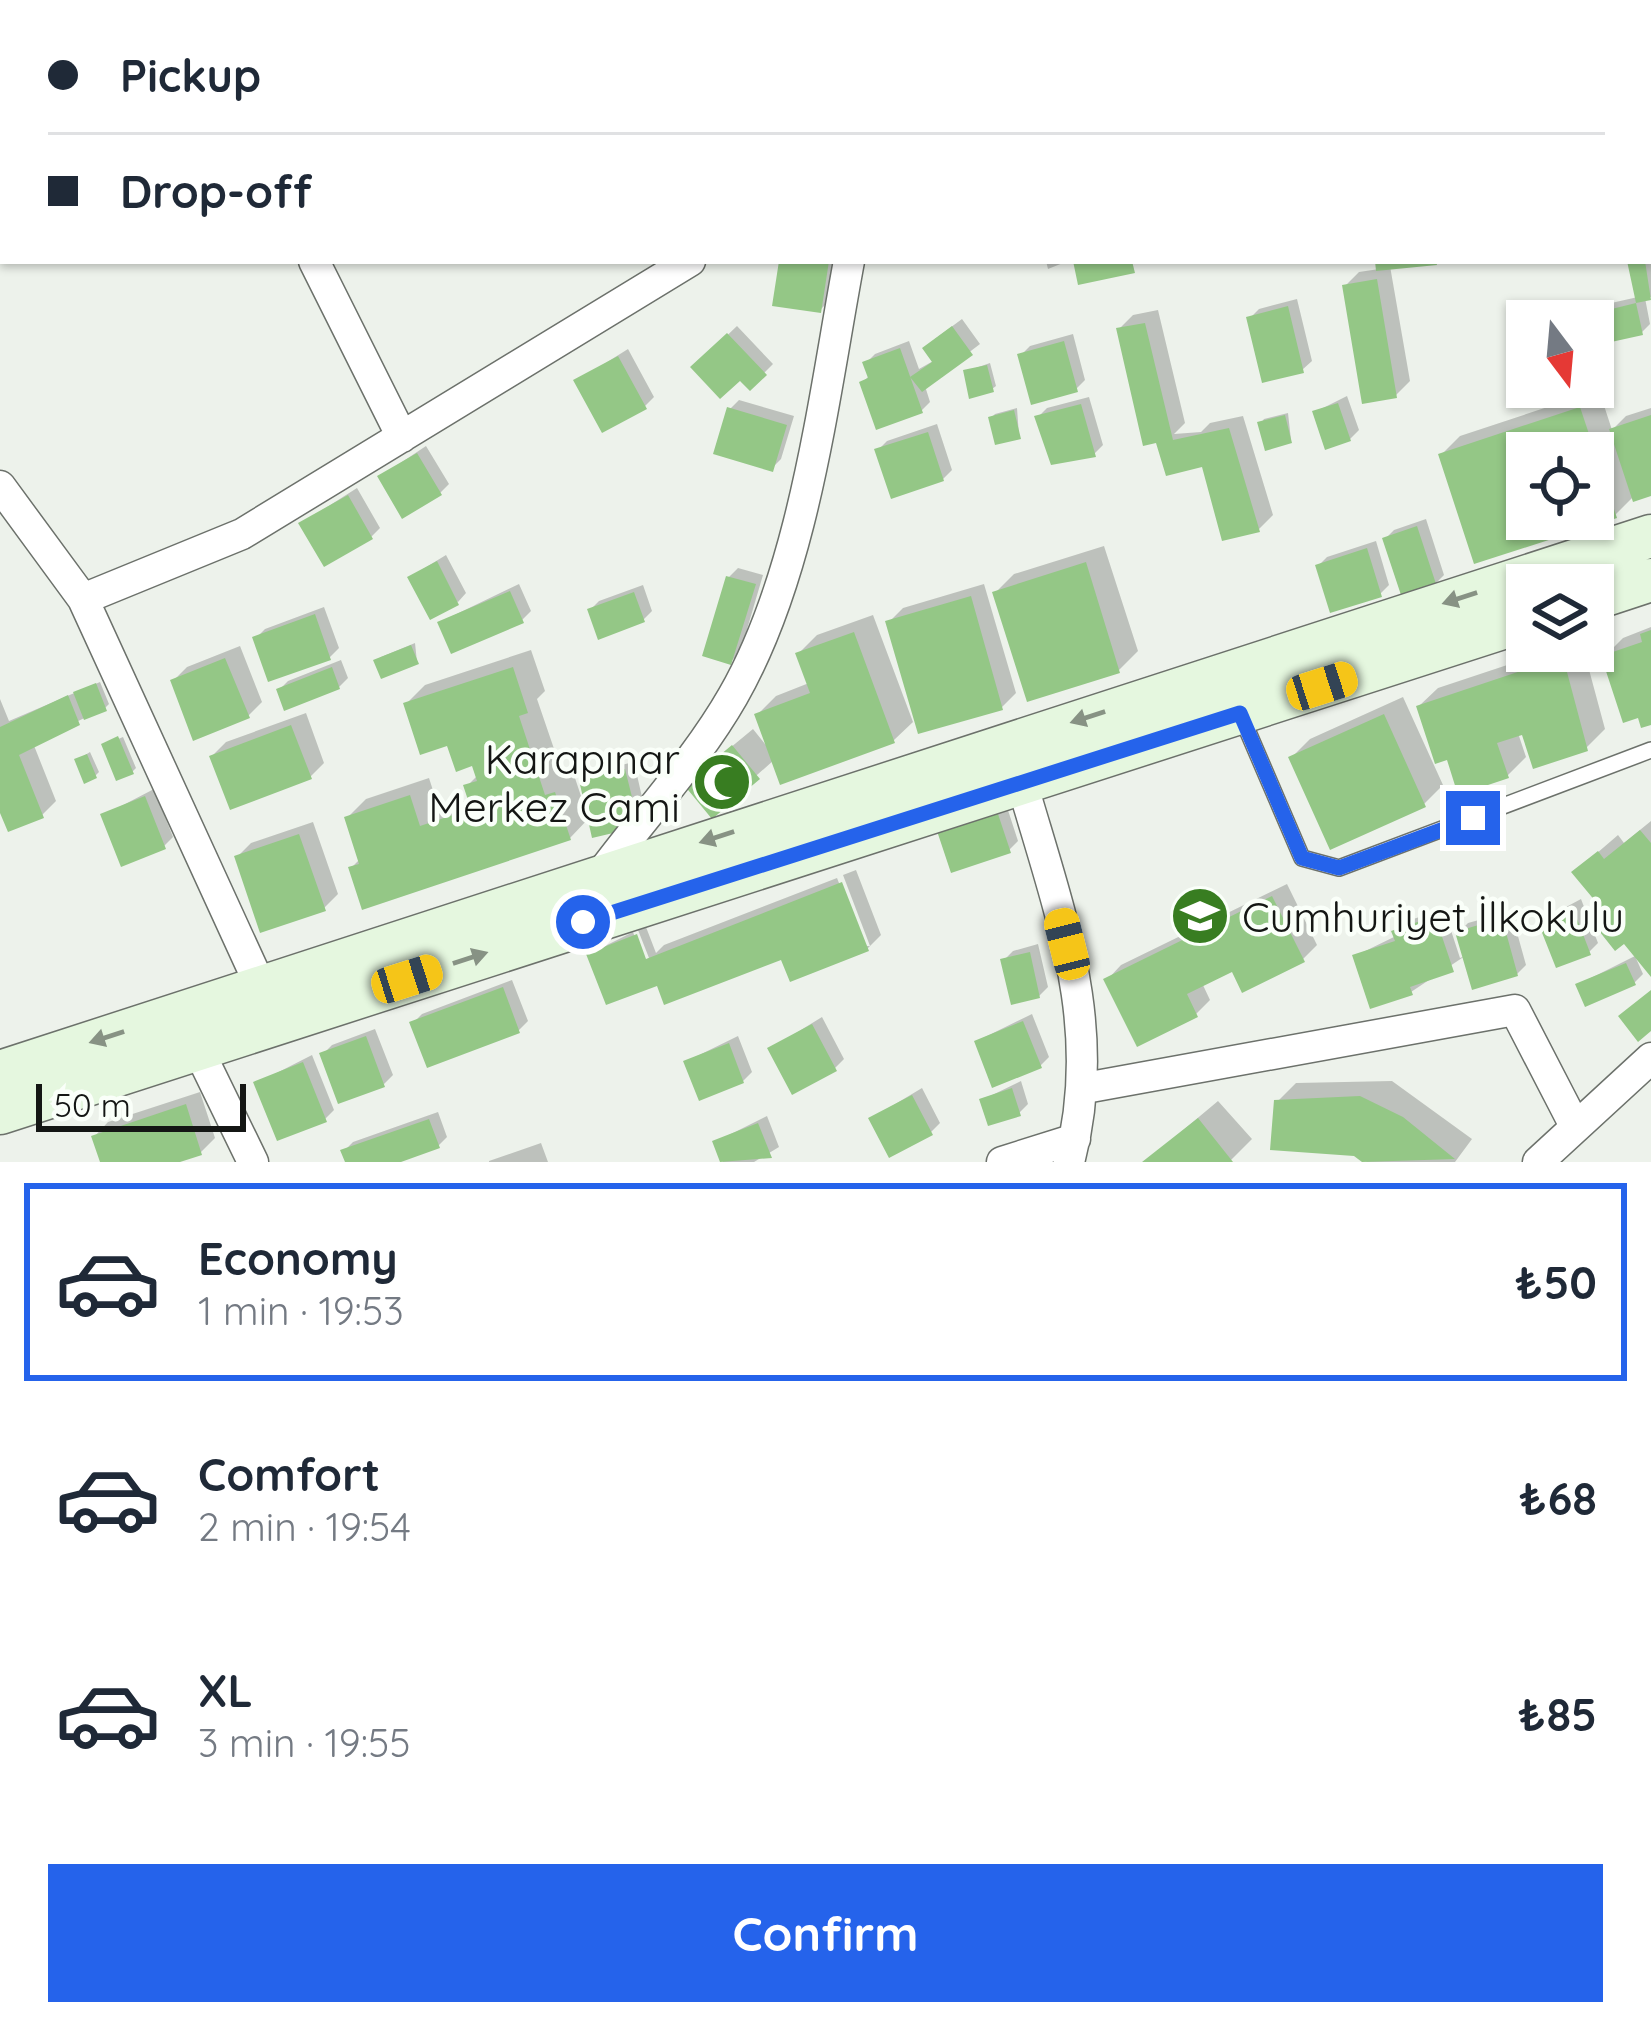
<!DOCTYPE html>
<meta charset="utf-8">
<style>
:root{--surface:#fff;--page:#f2f2f3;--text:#1f2937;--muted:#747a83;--line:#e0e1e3;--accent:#2563eb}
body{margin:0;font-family:Quicksand,sans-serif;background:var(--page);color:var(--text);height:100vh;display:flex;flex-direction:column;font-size:45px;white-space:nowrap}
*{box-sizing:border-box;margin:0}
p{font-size:39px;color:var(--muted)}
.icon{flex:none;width:66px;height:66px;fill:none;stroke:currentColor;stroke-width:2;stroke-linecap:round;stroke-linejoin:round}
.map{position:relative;height:1162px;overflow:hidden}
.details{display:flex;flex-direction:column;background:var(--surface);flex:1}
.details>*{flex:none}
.top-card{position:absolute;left:0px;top:0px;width:1653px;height:264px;box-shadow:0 3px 9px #0004;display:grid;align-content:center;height:264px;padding:0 48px;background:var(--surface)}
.needle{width:78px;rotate:164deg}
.tools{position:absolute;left:1506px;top:300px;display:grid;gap:24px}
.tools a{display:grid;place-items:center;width:108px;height:108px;border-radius:0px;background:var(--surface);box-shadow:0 3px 9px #0004;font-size:60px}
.scale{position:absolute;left:36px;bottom:30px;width:210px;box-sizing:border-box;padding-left:12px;border:6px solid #141614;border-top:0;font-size:33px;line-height:42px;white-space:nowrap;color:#141614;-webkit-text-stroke:9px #fafff9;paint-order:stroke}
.end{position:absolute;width:54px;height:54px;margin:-27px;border:15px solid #2563eb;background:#fff;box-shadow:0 0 0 6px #fff}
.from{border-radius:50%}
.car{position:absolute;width:36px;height:72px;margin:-36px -18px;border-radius:15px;box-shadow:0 0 9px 3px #0007;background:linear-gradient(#f5c518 24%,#345 0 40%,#f5c518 0 76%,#345 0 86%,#f5c518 0)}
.top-card b{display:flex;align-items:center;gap:42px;height:114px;font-size:45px}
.top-card b+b{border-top:3px solid var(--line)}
.top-card i{width:30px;height:30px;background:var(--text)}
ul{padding:21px 0 0;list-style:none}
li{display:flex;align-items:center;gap:36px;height:198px;margin:0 24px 18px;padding:0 24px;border:6px solid transparent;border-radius:0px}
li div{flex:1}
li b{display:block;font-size:45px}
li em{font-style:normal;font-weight:800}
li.selected{border-color:var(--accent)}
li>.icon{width:108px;height:108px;stroke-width:1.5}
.button{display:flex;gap:24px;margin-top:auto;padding:24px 48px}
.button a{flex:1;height:138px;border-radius:0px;background:var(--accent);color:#fff;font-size:48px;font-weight:800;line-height:138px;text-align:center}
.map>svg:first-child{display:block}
.shadow{fill:#0003;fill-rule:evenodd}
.building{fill:#94c786;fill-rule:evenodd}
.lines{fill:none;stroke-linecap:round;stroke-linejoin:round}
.service-casing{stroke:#6c716b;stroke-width:18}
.minor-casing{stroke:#6c716b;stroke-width:33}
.tertiary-casing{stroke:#6c716b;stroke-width:39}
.secondary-casing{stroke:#6c716b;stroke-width:45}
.service{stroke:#fff;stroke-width:15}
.minor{stroke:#fff;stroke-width:30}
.tertiary{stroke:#fff;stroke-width:36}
.secondary{stroke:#e5f7df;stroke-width:42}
.oneway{fill:#879284}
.route{stroke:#2563eb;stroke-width:15}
.labels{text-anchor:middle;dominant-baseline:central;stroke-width:9;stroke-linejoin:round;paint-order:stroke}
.poi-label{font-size:42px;fill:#141614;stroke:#fafff9;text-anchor:end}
</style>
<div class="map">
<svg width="1651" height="1162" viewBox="0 0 1651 1162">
<rect width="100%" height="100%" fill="#edf2eb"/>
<path class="shadow" d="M995 0H1046L1052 3H993Z
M1160 0H1193L1157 3Z
M1407 0H1455L1452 3Z
M1463 0H1510L1462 3Z
M1651 240V297L1645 298 1650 324 1641 333 1593 343V321H1562L1571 312 1638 297 1630 261H1650Z
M782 261H835L829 301 820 310Z
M1046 261H1068L1048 269Z
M1378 261H1437L1390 266 1410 381 1396 395 1345 286 1359 272 1379 269Z
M1297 299 1312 361 1302 370 1250 318 1259 309Z
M1158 310 1185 423 1174 434 1201 432 1210 423 1243 416 1273 515 1259 529 1203 461 1158 440 1119 329 1133 315Z
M962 319 980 344 925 386 930 402 921 411 863 382 870 375 866 363 875 354 909 341 919 369 935 360V339Z
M737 326 773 364 750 387 740 377 694 367Z
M1073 334 1085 380 1076 389 1021 355 1030 346Z
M628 349 654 397 645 406 577 381Z
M990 363 996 386 992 389 967 371Z
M1599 390 1612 430 1626 416 1651 408V492L1634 496 1615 515 1476 560 1442 454 1460 436ZM1527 453H1593V519H1527Z
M1347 396 1359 430 1350 439 1315 412Z
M1089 397 1103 445 1094 454 1038 417 1047 408Z
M739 400 794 416 781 459 772 468 730 409Z
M1017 408 1019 436 991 418 995 414Z
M1288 413 1291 440 1261 423 1264 419Z
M937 424 952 470 943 479 878 450 887 441Z
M426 446 449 484 440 493 381 476Z
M357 488 380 528 371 537 302 523Z
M1426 519 1444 575 1435 584 1385 539 1394 530Z
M1376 541 1389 585 1380 594 1318 566 1327 557Z
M1104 546 1138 651 1119 670 996 592 1014 574Z
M446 555 466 593 458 602 410 577Z
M738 568 763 575 740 653 730 662 729 577Z
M519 584 531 611 522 620 440 622Z
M984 584 1016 693 1002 707 889 622 903 608Z
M643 585 652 611 643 620 590 610 599 601Z
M324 607 339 648 330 657 256 638 265 629Z
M873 615 913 722 894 740 774 760 712 815 707 767 753 729 769 749 758 714 776 696 809 683 798 654 817 635Z
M1651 627V722L1639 714 1604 657 1623 638Z
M415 643 417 662 377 660 381 657Z
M240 646 262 702 248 716 173 681 187 667Z
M531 650 545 691 537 699 564 778 574 775 581 796 585 794 582 781 591 772 634 762 642 797 631 808 634 819 625 828 590 817 570 838 351 868 360 859 347 818 366 799 429 778 439 809 471 799 467 786 478 775 474 763 406 704 425 685Z
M1549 651H1584L1605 729 1586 748 1518 733 1526 757 1507 776 1419 706 1438 688Z
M341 660 348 678 339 687 279 690 288 681Z
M100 682 109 704 105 708 33 743 56 801 42 815 0 805V699L9 721Z
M1403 697 1443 785 1424 804 1291 758 1310 739Z
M306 713 324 763 310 777 212 756 226 742Z
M123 737 136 768 132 772 104 745Z
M90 752 99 772 95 776 77 760Z
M154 789 173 837 164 846 104 815Z
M1005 801 1018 841 1009 850 953 869Z
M1651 821V973L1575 872 1618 835 1624 843Z
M313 822 338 894 324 908 237 857 251 843Z
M856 870 881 935 867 949 783 956 658 981 589 954 633 932 644 962 649 958 638 930 646 927 656 953 664 945 837 878 864 946H870L843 875Z
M1287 884 1317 945 1303 959 1233 968 1202 983 1210 1000 1196 1014 1107 980 1121 965Z
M1581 899 1598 943 1589 952 1540 921Z
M1444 909 1460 958 1465 956 1411 992 1355 956 1396 936 1404 922Z
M1511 911 1526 965 1517 974 1459 932 1468 923Z
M1038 944 1048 987 1039 996 1004 960 1013 951Z
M1635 956 1643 974 1634 983 1579 984Z
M512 980 528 1021 519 1030 413 1023 422 1014Z
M1032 1014 1049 1057 1040 1066 977 1041Z
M822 1017 844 1059 835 1068 770 1049Z
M375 1029 393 1075 384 1084 323 1054 332 1045Z
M738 1036 752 1072 743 1081 687 1061Z
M312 1055 334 1110 325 1119 257 1083Z
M1021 1081 1028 1104 1019 1113 982 1100Z
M1392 1081 1472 1139 1455 1162H1367L1277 1102 1296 1083Z
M922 1088 940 1123 931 1132 872 1118Z
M200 1092 215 1138 201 1152 170 1162H103L94 1137 108 1122Z
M1218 1101 1252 1139 1229 1162H1145Z
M438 1112 447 1137 438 1146 392 1162H348L344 1151 353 1142Z
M767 1116 779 1147 754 1162H723L715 1142Z
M541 1143 548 1162H489V1161Z"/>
<path class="building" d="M779 261H829L821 313 772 306Z
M1073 261H1132L1135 273 1078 285Z
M1375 261H1436L1437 265 1376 271Z
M1627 261H1645L1651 300 1636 303Z
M1377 279 1397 398 1362 404 1342 285Z
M1636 303 1643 335 1593 346V321H1563Z
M1288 306 1304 373 1262 383 1246 317Z
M1145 323 1173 440 1229 428 1260 532 1222 541 1202 467 1166 476 1156 443 1143 446 1116 328Z
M952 326 973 355 922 392 910 377 932 362 922 348Z
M727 333 767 375 750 391 740 381 720 399 690 367Z
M1064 341 1078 392 1031 405 1017 354Z
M900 348 923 413 876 430 859 382 868 378 862 362Z
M618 356 647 409 602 433 573 380Z
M987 365 994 392 969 399 963 370Z
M1338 403 1351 441 1325 450 1312 411Z
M1081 404 1096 457 1051 465 1034 416Z
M727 407 787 425 773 472 713 454Z
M1580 407 1617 518 1474 564 1438 454ZM1527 453H1593V519H1527Z
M1014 410 1021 439 995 445 988 417Z
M1285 415 1292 443 1265 451 1257 422Z
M1651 415V496L1633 502 1609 429Z
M928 432 944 481 891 499 874 449Z
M417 453 442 495 402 519 377 476Z
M348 495 373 539 324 567 298 523Z
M1417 526 1437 587 1402 598 1382 538Z
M1367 548 1382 597 1330 613 1315 565Z
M437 561 459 605 430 620 407 577Z
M1086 562 1120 673 1027 702 992 592Z
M726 576 756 584 731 665 702 656Z
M510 591 524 623 451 654 437 622Z
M634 592 645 622 598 640 587 609Z
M971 596 1003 710 918 734 885 621Z
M315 614 331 660 268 682 252 637Z
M1651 630V725L1641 728 1638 718 1623 723 1601 656 1642 642 1640 634Z
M854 632 895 743 780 785 754 714 810 693 795 653Z
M411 645 419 664 381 679 373 660Z
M1563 657 1588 751 1533 769 1522 735 1497 743 1509 778 1458 795 1447 760 1435 764 1416 706Z
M225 658 250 718 193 741 170 680Z
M332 667 340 689 284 711 276 689Z
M513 667 528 713 519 716 545 795 555 792 571 840 362 910 348 867 359 864 344 817 410 795 420 826 471 809 463 785 477 781 472 766 456 772 447 746 420 755 403 703Z
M96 683 107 711 84 720 73 692Z
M68 695 80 725 19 755 44 818 8 832 0 813V727Z
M1384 714 1426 807 1330 850 1288 757Z
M291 725 312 779 230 810 209 756Z
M118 736 134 774 116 781 101 744Z
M732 745 760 779 712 819 684 785Z
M87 754 97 778 84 784 74 759Z
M625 769 635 809 622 812 626 830 592 838 579 780Z
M145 796 166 849 121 867 100 814Z
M996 808 1011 853 951 873 936 828Z
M1640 830 1651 843V977L1624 944 1615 951 1584 912 1596 902 1571 872 1598 851 1604 859Z
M299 834 326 911 260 933 234 856Z
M842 882 869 951 790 982 781 960 664 1005 657 986 606 1005 586 954 637 934 646 959Z
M1272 896 1305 962 1242 993 1232 972 1187 994 1198 1017 1137 1047 1103 979Z
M1572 906 1591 955 1556 968 1537 920Z
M1435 916 1454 972 1410 987 1413 995 1370 1009 1352 955 1395 941 1391 931Z
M1502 918 1518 976 1472 990 1455 932Z
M1030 952 1040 998 1011 1005 1000 959Z
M1626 963 1636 985 1585 1007 1575 984Z
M503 987 520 1033 427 1068 409 1022Z
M1651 990V1031L1638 1042 1618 1016Z
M1023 1021 1042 1068 992 1088 974 1041Z
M812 1024 837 1071 792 1095 767 1048Z
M366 1036 385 1087 338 1104 319 1053Z
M729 1043 744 1083 699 1101 683 1061Z
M303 1062 327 1122 277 1141 253 1082Z
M1012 1088 1021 1116 988 1126 979 1099Z
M912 1095 933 1135 889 1158 868 1118Z
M1360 1096 1403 1117 1455 1159 1362 1162 1354 1156 1270 1150 1274 1100Z
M186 1104 202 1155 180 1162H100L91 1136Z
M1198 1118 1233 1162H1142Z
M429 1119 440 1148 401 1162H345L340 1150Z
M758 1123 772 1158 720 1162 712 1141Z"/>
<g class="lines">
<g class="service-casing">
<path id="service" d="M1242 718 1302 858 1339 868 1651 750"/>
</g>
<g class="minor-casing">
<path id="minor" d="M909 0 914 3
M939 3 940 0
M1650 99 1651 98
M314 261 402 437
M0 486 83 599 260 985
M83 599 242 534 690 261
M1022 783C1059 911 1105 1028 1069 1162
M601 874C644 816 697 759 733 696 804 572 823 400 849 261
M197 1047 253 1162
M1085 1088 1515 1010 1575 1126
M1002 1162 1075 1139
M1538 1162 1651 1058"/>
</g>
<g class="tertiary-casing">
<path id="tertiary" d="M44 3 45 0
M92 3 95 0
M137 3 140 0
M0 89 3 86"/>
</g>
<g class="secondary-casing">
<path id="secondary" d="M1593 599 1651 580
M0 1072 1651 536
M0 1113 1527 620"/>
</g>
<use href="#service" class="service"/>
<use href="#minor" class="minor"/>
<use href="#tertiary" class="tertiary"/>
<use href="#secondary" class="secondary"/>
</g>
<defs><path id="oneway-solid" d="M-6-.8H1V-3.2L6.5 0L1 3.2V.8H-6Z" transform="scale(3)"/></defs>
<g class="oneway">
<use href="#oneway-solid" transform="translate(1460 598) rotate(162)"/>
<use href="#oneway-solid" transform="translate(1088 717) rotate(162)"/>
<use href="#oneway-solid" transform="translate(717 837) rotate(162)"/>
<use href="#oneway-solid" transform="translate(470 958) rotate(-18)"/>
<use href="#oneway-solid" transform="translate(107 1037) rotate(162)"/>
</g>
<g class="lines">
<path class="route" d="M583 922 1240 713 1302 858 1339 868 1473 818"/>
</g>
<defs>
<g id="mosque-disc" transform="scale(3)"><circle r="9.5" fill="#387d21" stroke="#fafff9"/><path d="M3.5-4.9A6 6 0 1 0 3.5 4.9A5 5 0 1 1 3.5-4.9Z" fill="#fff"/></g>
<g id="school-disc" transform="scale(3)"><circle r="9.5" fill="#387d21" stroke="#fafff9"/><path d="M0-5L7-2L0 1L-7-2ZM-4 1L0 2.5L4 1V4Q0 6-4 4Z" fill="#fff"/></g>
</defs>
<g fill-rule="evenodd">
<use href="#mosque-disc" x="722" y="782"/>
<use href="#school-disc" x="1200" y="916"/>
</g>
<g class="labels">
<g class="poi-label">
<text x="680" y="758">Karapınar<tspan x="680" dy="48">Merkez Cami</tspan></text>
<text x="1242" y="916" text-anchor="start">Cumhuriyet İlkokulu</text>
</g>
</g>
</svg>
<div class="tools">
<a><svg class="needle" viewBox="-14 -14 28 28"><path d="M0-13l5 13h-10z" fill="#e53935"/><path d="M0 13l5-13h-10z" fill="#747a83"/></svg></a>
<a><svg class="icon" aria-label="locate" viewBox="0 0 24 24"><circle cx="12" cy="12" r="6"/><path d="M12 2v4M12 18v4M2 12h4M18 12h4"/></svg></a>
<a><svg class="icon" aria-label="layers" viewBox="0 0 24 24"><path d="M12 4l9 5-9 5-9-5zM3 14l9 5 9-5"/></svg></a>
</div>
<div class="scale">50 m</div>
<i class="end from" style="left:583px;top:922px"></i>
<i class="end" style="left:1473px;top:818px"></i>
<i class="car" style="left:1322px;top:686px;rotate:72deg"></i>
<i class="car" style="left:1067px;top:944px;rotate:346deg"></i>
<i class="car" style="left:407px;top:979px;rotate:72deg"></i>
<div class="top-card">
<b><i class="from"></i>Pickup</b>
<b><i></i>Drop-off</b>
</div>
</div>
<section class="details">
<ul>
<li class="selected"><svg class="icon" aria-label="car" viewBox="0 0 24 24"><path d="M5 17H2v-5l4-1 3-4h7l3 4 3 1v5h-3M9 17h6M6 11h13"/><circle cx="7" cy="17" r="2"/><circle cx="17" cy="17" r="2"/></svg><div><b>Economy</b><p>1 min · 19:53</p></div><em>₺50</em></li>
<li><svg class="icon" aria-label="car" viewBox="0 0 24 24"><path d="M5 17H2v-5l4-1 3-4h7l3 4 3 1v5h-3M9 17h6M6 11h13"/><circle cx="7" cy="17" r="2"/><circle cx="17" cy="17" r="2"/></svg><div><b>Comfort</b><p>2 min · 19:54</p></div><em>₺68</em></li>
<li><svg class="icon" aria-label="car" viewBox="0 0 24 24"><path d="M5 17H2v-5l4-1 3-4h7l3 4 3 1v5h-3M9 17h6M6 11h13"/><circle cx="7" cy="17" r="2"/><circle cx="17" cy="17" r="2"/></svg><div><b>XL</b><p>3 min · 19:55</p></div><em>₺85</em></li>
</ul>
<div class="button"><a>Confirm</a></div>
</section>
